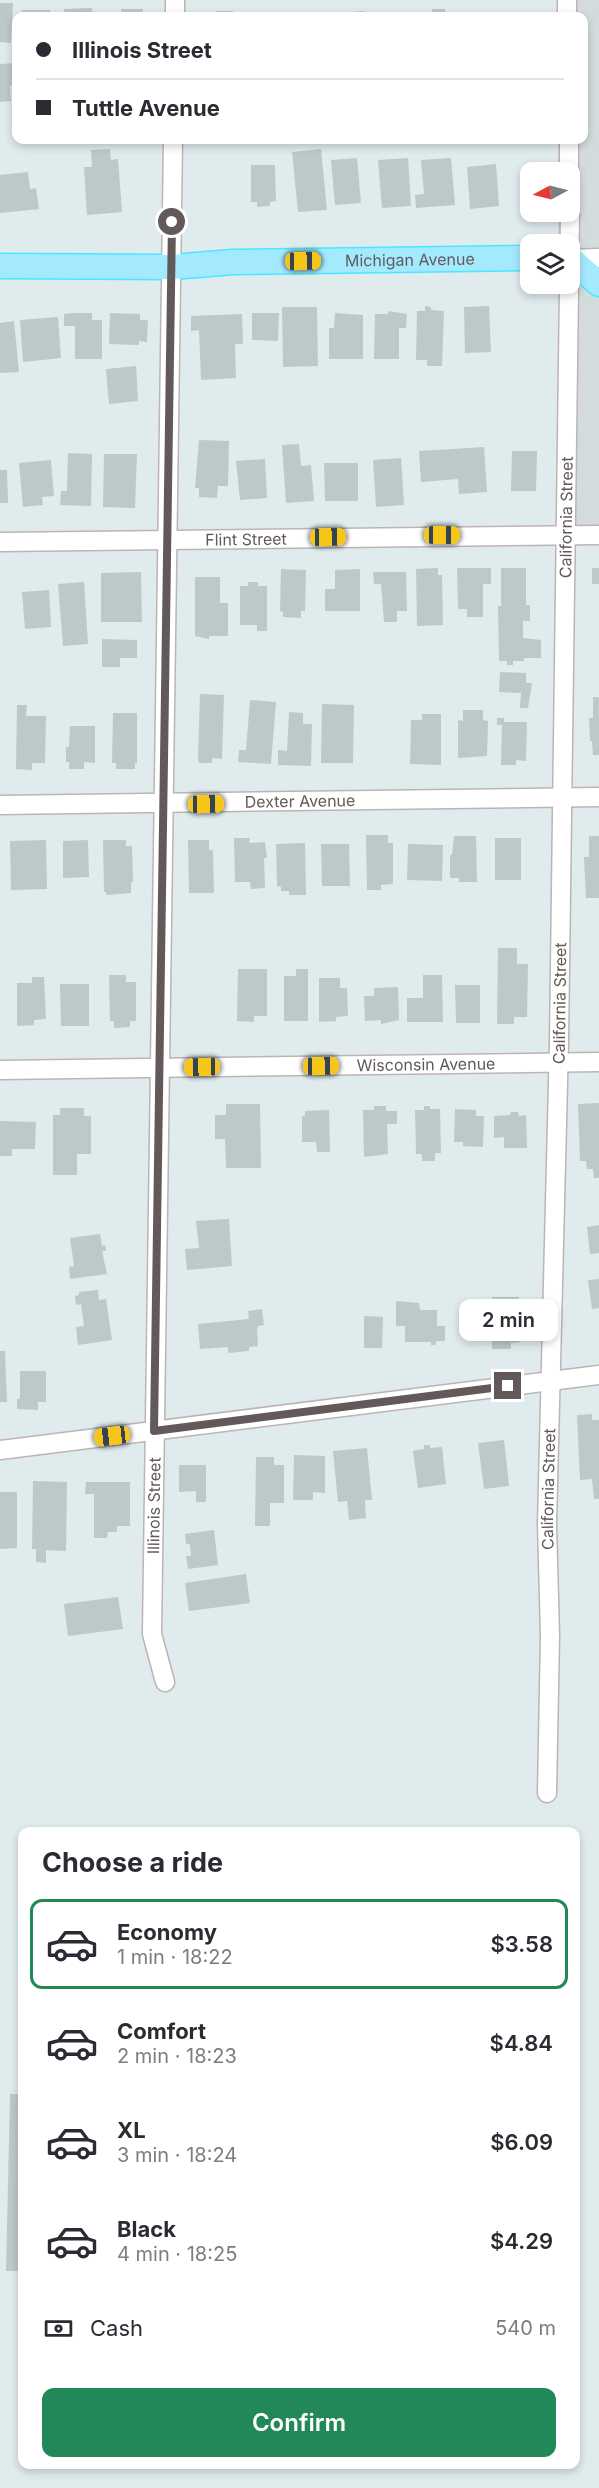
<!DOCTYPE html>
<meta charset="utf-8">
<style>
:root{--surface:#fff;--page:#f7f7f7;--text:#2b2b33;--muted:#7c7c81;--line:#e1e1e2;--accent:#238858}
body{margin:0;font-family:Inter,sans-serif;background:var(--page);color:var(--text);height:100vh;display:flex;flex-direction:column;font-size:22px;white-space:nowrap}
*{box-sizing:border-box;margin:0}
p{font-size:20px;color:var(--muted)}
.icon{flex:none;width:33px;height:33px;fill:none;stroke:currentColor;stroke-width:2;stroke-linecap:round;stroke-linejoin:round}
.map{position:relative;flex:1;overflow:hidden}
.panel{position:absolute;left:18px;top:1827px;width:562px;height:642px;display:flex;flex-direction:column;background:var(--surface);border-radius:12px;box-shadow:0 3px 9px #0003}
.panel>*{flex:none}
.hud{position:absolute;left:12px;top:12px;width:576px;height:132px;border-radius:12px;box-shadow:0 3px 9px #0003;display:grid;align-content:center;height:132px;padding:0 24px;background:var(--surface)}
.needle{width:39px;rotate:263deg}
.buttons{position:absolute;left:520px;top:162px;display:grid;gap:12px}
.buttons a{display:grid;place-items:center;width:60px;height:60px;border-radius:12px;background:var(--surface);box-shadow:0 3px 9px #0003;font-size:30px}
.end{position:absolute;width:27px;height:27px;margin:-14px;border:8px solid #63595a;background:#fff;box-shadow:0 0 0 3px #fff}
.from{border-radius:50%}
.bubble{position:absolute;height:42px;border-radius:12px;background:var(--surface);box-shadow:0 3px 9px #0003;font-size:20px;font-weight:600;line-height:42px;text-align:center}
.car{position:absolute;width:18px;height:36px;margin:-18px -9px;border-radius:8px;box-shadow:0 0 4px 2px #0007;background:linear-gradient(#f5c518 24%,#345 0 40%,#f5c518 0 76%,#345 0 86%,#f5c518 0)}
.hud b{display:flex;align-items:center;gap:21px;height:57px;font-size:22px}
.hud b+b{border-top:2px solid var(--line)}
.hud i{width:15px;height:15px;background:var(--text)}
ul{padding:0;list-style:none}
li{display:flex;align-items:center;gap:18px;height:90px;margin:0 12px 9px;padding:0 12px;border:3px solid transparent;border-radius:12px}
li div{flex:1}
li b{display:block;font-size:22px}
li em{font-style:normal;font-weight:600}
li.selected{border-color:var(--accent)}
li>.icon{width:54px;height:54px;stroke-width:1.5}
h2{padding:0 24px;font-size:27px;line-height:72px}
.pay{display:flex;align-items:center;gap:15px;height:66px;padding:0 24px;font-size:22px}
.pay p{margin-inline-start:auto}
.cta{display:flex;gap:12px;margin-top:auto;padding:12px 24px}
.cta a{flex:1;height:69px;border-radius:12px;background:var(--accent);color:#fff;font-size:24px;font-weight:600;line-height:69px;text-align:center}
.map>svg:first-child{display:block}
.industrial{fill:#d3dbdc}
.building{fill:#bdc8c9}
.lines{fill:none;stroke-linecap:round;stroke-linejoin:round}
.minor-casing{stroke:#bdb4b4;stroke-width:21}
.major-casing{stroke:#48e9ff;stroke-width:27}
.minor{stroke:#fff;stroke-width:18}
.major{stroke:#a4eaff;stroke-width:24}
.route{stroke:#63595a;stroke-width:8}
.labels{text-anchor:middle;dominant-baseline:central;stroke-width:4.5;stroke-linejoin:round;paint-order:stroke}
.street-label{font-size:16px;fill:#63595a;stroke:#fff}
</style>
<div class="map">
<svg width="599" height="2488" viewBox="0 0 599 2488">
<rect width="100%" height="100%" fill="#e0ebee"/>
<path class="industrial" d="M557 0H599V541H560L559 284H570V244H558V212H570V172H558V140H584V16H557Z"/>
<path class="building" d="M0 3H13L11 43 0 42Z
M92 8V16H64V9Z
M121 9H143V16H121Z
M432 9H445V16H419V14H432Z
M22 10H50V16H22Z
M216 11H233V16H217Z
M364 11 365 16H334L333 14Z
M400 12 401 16H373V14Z
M16 63V86H10L11 101 0 102V64Z
M110 149 111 160 118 159 122 212 87 215 84 167H92L91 150Z
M321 149 327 210 298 212 292 152Z
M357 158 361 203 335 205 331 160Z
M408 158 411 206 382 208 378 160Z
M451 158 455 205 416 208 415 195 424 194 421 160Z
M496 164 499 206 470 209 467 167Z
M251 165H275L276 201 270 202V206L257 207V202H251Z
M28 172 30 189 36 188 39 209 0 213V175Z
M425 306 431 307V310L444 311 442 366H427V360H416L417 311H425Z
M489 306 491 352 465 353 464 307Z
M282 307H317L318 366 283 367Z
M388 311 407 314 406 328H399V359H374L375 314H388Z
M74 313H92V320H102V359H75V326H64V314Z
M110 313 140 314V320H148L147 342 139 341V345L109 344Z
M252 313H279L278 341 252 340Z
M335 313 363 315V359H329V328H334Z
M242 314 243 344H235L236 378 201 380 199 330 191 331V316Z
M58 317 61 358 23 362 20 320Z
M14 321 19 372 0 373V323Z
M136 366 138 401 109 404 106 369Z
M199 440 229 441 228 486H218L217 498 199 497V488H195Z
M299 444 301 466 311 465 314 501 286 503 282 445Z
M484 447 487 492 459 494 458 479 421 482 419 451Z
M512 451H537L536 491H511Z
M68 453 92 454 91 506 60 505 61 491H67Z
M104 454H137L135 508 103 507Z
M401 458 404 505 376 507 373 460Z
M265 459 267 498 240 500 236 461Z
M51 460 54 496 42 497 43 505 23 507 19 463Z
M324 463H358V501H325Z
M0 470H7L8 503H0Z
M438 568V575H442L443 625 417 626 416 569Z
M457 568H491V584H483V617H467V609H458Z
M501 568H526V605H530V621H523V638L541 640V658H524V661H513V665H507V661H499L498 606H501Z
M592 568H599V584H592Z
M281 569 306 570 305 611H301V618L283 617V612L280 611Z
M360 569V611H325V589H335V570Z
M141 572 142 622H101V573Z
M373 572H406L407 611H397V622H384L381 584H374Z
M195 577H220V603H228V636H209V639L195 636Z
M84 582 88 644 63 646 58 584Z
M248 582H258V586H267V631H257V625H240V586H248Z
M49 590 51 627 25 629 22 592Z
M102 639 137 640V658H120V667H102Z
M500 672 526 673V683H532L528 708H520L521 693 499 692Z
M200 694 224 695 222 759 212 758V763H199L198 757Z
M593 697H599V755H593L592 741H590L589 718H593Z
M250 700 276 702 271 764 238 762 239 750H246Z
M322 704 354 705 353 763H321Z
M17 705H27L26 716H46L45 763H32V770L16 769Z
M463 710H483V720L488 721 487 756 458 758V720L463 721Z
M289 712 303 713V724H312L311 766 278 765V750L287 751Z
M113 713H137V763H135V769H116V763H112Z
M422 714H441V765L410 764 411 720H422Z
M497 718H504V722H527L526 761 516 760V765H501L502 725H497Z
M70 726H95V763L84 762V769H69V762H66V747H69Z
M366 835H388V843H393V884L381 885V890H367Z
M454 836H476L477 882H459V878H450V855H452Z
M589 836H599V898H586L584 857H589Z
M234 838H250L249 843 265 842 267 858H264L265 888 251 889 250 882H235Z
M495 838H521V880H495Z
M46 840 47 889 11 890 10 841Z
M88 840 89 877 63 878V841Z
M103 840H126V846H132L133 882H131V893L106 895V892H104Z
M188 840H209V850H213L214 893H189Z
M305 843 306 895H289V891H281V887L277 886 276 844Z
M321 844H349L350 886H322Z
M408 844 443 845 442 881 407 880Z
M498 948H517V964H528L527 1017H514V1024H497Z
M238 969H267V1016H254V1022L237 1021Z
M296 969H308V1021H284V976H296Z
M109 975H126V982H136V1021H130V1027L114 1028V1021H110Z
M423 975H442L443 1022H407V998H423Z
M32 977H44L46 1019 34 1020V1025L17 1026V983H32Z
M319 978H340V988H347L348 1016 336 1017V1021L319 1022Z
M60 984H89V1026H61Z
M455 985H480V1023H456Z
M398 987 399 1020 381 1024V1020L365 1021 364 996H374V988Z
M599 1103V1178H594L593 1169H587L586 1161H580L578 1104Z
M226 1104H260L261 1168H226L225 1139H215V1115H226Z
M374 1106H386V1111H397V1124H387L388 1154 364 1157 363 1110H374Z
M424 1106H430V1109H440L441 1153H435V1161H422V1154H416L415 1110H424Z
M60 1108H84V1116H91V1154H77V1175H53V1115H60Z
M455 1109 476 1110V1116H484L483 1147 463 1146V1142H454Z
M329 1110 330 1152H317L316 1142H302V1116H305V1111Z
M511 1112H518L519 1116 526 1115 527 1148H504V1137L494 1138V1116L510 1115Z
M0 1121 36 1122 35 1149H12V1156H0Z
M229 1219 232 1266 187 1270 185 1249 199 1248 196 1221Z
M599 1225V1253L590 1254 587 1227Z
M100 1234 102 1246 105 1245 106 1251H102L107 1274 70 1279 69 1267 74 1266 70 1238Z
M599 1279V1308L592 1309 588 1280Z
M98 1290 99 1300 106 1299 112 1340 78 1345 76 1327 84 1326 81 1304 76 1305 75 1296 79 1295V1292Z
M492 1297H519L520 1342 511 1343V1349H492Z
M396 1301 419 1303 420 1310H437V1326H445V1341H437L435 1345H431V1342H405V1326H396Z
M262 1309 264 1325 258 1326 257 1330 258 1346 249 1347V1351L228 1353V1347L200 1349 198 1324 249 1319 248 1311Z
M364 1316 383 1317 382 1348H364Z
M0 1351H5L7 1402H0Z
M20 1371H46V1402H38V1410L17 1409V1399H20Z
M592 1414V1420H599V1499H594L592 1479 580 1480 577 1415Z
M504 1440 509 1486 484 1489 478 1443Z
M424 1445H430V1448L442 1447 446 1484 418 1488 413 1451 424 1449Z
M367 1448 372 1500H365L366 1518 349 1520 347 1501 338 1502 333 1451Z
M294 1455 325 1456V1493L313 1492V1500H293Z
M256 1457H274V1465H284V1503H270V1526H255Z
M179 1465H206V1502H196V1491L179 1492Z
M33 1481 67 1482 66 1551 46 1550V1563L36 1562V1549H32Z
M86 1482H130V1526H117V1532H108L107 1538H94V1494H85Z
M0 1492H17V1548L0 1549Z
M214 1530 218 1565 188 1569 186 1556H191L190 1544H186L185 1534Z
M246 1574 250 1603 189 1611 185 1583Z
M118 1597 123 1629 68 1636 64 1604Z
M10 2094H22V2271H6Z"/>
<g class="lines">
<g class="minor-casing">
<g id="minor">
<path d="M567 0V16"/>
<path d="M175 16V0"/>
<path d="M569 140V172"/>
<path d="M571 259 599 258"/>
<path id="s1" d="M0 542 599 535"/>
<path id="s2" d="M0 805 599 797"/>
<path id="s3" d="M0 1070 599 1062"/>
<path d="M0 1450 599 1375"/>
<path id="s4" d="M165 1682 152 1634 173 140"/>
<path id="s5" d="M547 1793 550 1636 547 1524 559 1042 570 212"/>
</g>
</g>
<g class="major-casing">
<g id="major">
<path d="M571 259 599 284"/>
<path id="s6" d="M0 266 172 267 233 262 531 258"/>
</g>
</g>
<use href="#minor" class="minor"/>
<use href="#major" class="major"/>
</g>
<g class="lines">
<path class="route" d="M172 222 154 1431 508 1386"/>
</g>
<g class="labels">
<g class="street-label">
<text stroke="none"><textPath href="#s6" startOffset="410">Michigan Avenue</textPath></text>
<text stroke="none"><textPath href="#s5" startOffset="1276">California Street</textPath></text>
<text stroke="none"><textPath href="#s1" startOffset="246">Flint Street</textPath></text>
<text stroke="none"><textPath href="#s2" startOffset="300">Dexter Avenue</textPath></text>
<text stroke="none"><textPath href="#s5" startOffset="790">California Street</textPath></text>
<text stroke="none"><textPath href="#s3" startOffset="426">Wisconsin Avenue</textPath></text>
<text stroke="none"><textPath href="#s5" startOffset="304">California Street</textPath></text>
<text stroke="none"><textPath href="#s4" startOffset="178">Illinois Street</textPath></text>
</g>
</g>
</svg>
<div class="buttons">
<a><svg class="needle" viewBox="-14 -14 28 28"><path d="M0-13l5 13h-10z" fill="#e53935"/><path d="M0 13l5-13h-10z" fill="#7c7c81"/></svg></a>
<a><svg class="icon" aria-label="layers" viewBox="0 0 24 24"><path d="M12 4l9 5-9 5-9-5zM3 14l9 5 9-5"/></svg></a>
</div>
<i class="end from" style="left:172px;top:222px"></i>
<i class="end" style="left:508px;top:1386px"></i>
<div class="bubble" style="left:459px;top:1299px;width:99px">2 min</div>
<i class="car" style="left:303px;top:261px;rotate:89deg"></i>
<i class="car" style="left:442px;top:535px;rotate:90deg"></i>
<i class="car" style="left:328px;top:537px;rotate:89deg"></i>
<i class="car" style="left:206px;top:804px;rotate:89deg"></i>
<i class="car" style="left:321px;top:1066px;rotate:89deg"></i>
<i class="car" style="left:202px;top:1067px;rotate:269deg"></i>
<i class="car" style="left:112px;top:1436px;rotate:263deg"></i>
<div class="hud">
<b><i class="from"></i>Illinois Street</b>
<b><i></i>Tuttle Avenue</b>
</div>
<section class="panel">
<h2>Choose a ride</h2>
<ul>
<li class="selected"><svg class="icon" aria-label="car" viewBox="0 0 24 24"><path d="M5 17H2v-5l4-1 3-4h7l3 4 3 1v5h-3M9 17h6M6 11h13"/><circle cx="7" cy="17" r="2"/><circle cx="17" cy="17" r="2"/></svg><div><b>Economy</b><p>1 min · 18:22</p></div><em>$3.58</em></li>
<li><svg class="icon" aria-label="car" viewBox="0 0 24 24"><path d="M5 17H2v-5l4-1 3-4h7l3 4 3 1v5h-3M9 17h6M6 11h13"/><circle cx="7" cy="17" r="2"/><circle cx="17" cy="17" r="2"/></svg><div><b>Comfort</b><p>2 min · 18:23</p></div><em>$4.84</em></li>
<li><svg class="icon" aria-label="car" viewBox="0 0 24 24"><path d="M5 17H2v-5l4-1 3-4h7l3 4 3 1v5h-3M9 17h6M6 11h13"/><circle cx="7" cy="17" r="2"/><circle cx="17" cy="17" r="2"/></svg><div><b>XL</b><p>3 min · 18:24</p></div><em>$6.09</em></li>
<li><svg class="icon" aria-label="car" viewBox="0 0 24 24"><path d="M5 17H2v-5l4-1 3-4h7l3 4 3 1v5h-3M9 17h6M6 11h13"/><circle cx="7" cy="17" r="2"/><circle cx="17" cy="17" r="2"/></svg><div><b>Black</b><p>4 min · 18:25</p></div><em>$4.29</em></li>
</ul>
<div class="pay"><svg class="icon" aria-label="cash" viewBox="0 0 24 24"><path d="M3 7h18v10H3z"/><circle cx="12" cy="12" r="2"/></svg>Cash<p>540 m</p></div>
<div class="cta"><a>Confirm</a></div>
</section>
</div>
